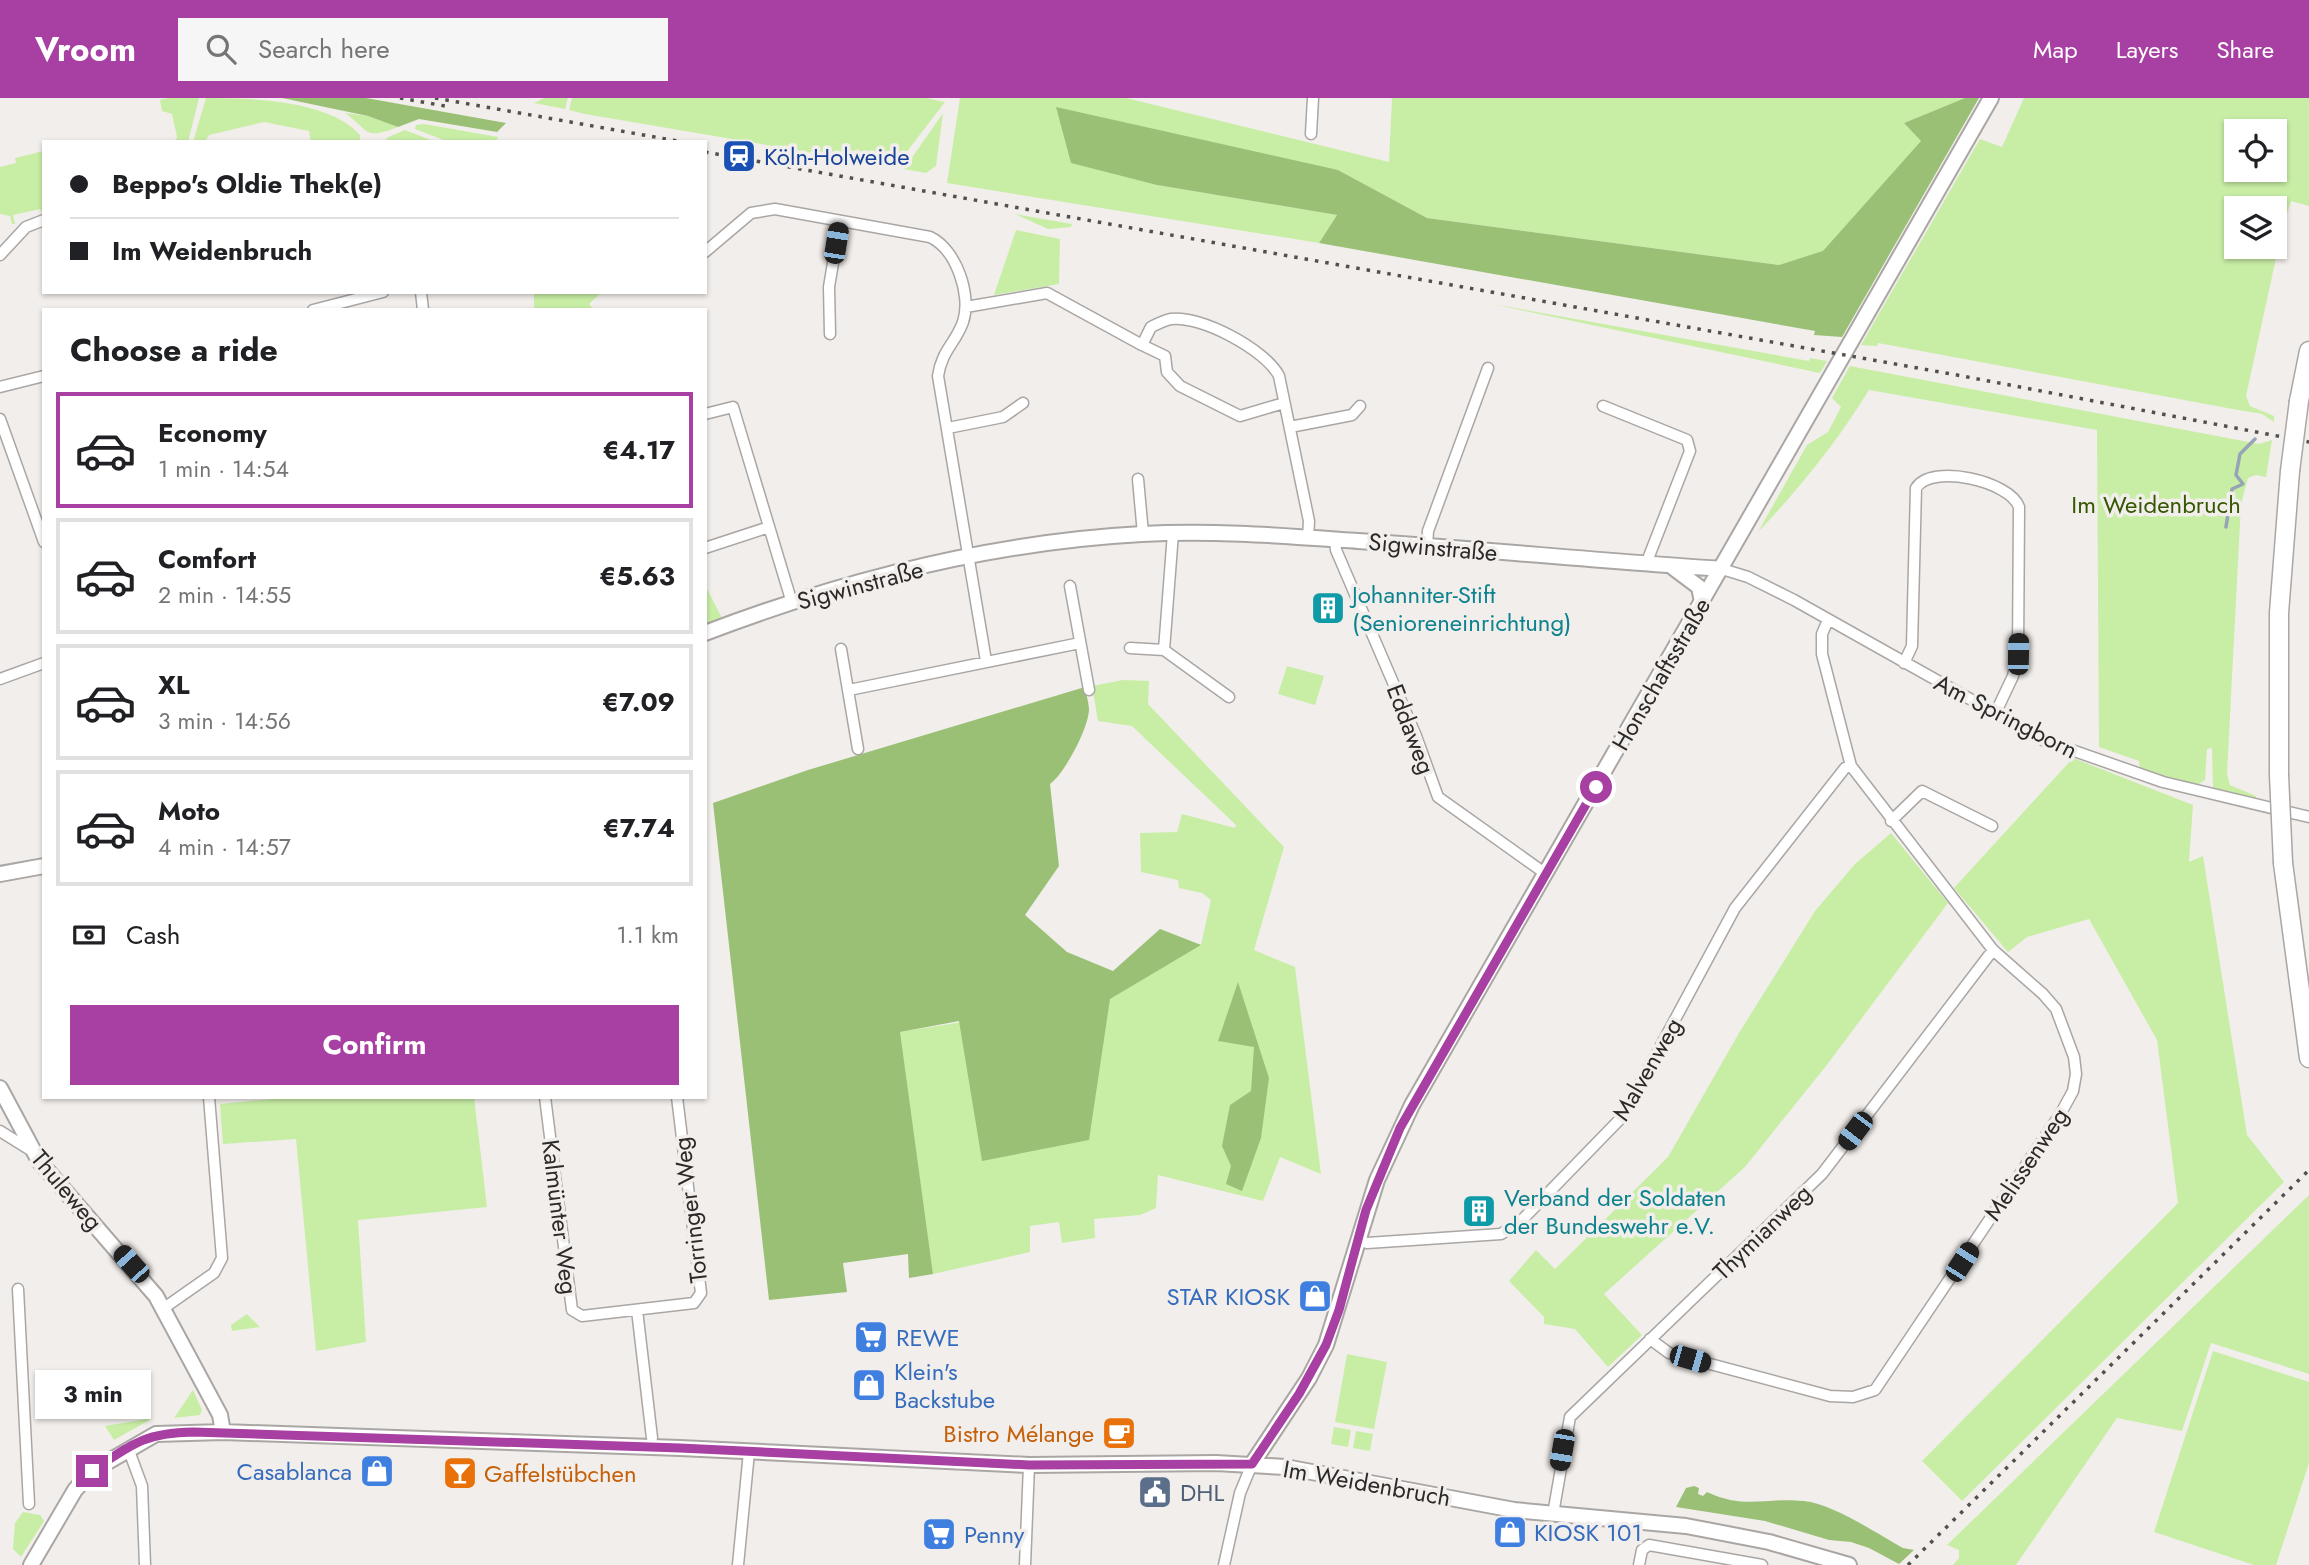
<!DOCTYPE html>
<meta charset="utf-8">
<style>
:root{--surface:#fff;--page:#f6f6f6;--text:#202124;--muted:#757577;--line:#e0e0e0;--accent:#a83fa2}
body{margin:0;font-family:Jost,sans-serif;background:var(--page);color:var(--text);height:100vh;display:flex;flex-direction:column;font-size:26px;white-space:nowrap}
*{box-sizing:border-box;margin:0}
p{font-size:23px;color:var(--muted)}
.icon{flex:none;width:38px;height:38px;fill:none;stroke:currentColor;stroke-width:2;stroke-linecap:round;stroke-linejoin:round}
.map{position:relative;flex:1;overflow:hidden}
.details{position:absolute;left:42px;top:210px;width:665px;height:791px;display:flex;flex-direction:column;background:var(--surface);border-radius:0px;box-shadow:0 2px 5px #0004}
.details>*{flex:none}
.guide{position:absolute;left:42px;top:42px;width:665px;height:154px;border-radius:0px;box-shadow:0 2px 5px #0004;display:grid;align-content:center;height:154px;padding:0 28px;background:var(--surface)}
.buttons{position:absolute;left:2224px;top:21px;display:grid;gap:14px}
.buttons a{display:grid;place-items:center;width:63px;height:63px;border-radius:0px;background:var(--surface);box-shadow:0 2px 5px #0004;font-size:35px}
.end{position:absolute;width:32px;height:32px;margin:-16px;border:9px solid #a83fa2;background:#fff;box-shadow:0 0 0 4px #fff}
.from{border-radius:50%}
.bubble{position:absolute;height:49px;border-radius:0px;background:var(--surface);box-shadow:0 2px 5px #0004;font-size:23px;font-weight:700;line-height:49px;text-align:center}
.car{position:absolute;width:21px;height:42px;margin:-21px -10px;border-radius:9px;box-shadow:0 0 5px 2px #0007;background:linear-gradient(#222 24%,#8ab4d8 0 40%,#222 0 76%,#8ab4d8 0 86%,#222 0)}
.guide b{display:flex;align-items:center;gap:24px;height:66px;font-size:26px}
.guide b+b{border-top:2px solid var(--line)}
.guide i{width:18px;height:18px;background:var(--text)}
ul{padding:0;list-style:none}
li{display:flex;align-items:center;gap:21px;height:116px;margin:0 14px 10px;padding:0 14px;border:4px solid var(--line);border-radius:0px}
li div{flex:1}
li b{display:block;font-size:26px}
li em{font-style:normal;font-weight:700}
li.on{border-color:var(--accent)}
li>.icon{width:63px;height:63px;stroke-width:1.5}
h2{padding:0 28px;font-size:32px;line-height:84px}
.pay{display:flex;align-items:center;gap:18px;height:77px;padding:0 28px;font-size:26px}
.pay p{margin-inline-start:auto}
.button{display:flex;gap:14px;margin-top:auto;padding:14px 28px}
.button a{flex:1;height:80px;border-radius:0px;background:var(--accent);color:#fff;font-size:28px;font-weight:700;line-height:80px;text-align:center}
header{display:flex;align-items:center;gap:42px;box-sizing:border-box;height:98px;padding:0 35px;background:var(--accent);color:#fff}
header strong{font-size:33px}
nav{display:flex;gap:38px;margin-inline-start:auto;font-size:24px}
.search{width:490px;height:63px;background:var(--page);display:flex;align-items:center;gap:18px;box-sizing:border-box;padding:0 24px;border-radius:0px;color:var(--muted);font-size:26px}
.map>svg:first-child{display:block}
.green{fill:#c8eea6;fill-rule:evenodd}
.forest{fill:#9ac076}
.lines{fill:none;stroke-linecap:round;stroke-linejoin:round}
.stream{stroke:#96a4b6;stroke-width:3.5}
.street-casing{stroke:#aaa6a4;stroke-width:13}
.secondary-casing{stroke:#aaa6a4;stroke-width:18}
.highway-casing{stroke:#aaa6a4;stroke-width:21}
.street{stroke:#fff;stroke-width:10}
.secondary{stroke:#fff;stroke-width:14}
.highway{stroke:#fff;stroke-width:18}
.rail{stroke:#52504e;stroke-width:3.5;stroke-dasharray:3.5 7;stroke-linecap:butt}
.highway-bridge-casing{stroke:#aaa6a4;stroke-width:21;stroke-linecap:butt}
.highway-bridge{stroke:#fff;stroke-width:18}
.route{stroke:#a83fa2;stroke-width:9}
.labels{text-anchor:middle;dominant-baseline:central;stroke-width:7;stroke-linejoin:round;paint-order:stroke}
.transit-label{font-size:24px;fill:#164399;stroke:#f2eeeb;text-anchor:start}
.park-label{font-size:24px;fill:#365703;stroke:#f2eeeb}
.street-label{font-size:24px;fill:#2c2a29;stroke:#f2eeeb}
.culture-label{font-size:24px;fill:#0d838f;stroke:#f2eeeb;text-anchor:start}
.shop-label{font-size:24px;fill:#366cbe;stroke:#f2eeeb;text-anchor:start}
.food-label{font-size:24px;fill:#c56008;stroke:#f2eeeb;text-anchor:end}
.service-label{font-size:24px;fill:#4e5e75;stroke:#f2eeeb;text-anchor:start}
</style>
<header>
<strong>Vroom</strong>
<div class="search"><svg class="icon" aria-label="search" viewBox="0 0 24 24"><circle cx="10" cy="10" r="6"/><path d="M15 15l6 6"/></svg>Search here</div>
<nav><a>Map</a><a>Layers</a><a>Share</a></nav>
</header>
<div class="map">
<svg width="2309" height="1467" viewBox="0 0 2309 1467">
<rect width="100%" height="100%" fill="#f2eeeb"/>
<path class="green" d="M168 0H199L188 44H175L177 39 172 16 162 13 160 2Z
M206 0C250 0 330 2 360 37V44H311L309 33 264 24 209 37 205 44H193Z
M544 0H568L565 11 534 5Z
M572 0H926L945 4 895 69 585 16 569 12Z
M960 0H1126L1389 64 1392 0H1965L1904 25 1922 43 1823 154 1779 167 1427 120 1338 72 1157 87 1337 117 1319 145 947 85Z
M2024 0H2309V108L2291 103 2283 128 2246 298 2250 308 2274 318V324L2262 316 2238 312 1878 245 1877 248 1861 247 1980 41 2002 49ZM2236 33H2275V72H2236ZM2236 110H2275V149H2236Z
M345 15 368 18 398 29C364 42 371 34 345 15Z
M943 15 936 68 926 75 904 71Z
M424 26 498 39 496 44H449L415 31 416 27Z
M405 32 436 44H387L386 40Z
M44 53V118L40 111 13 117 15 126H12L10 118 0 116V69L16 65 15 60Z
M1015 116 1072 126 1071 129 1048 131Z
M1016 132 1060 141 1059 186 994 197Z
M534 194H602L589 206 594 212H534Z
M1492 206 1809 263 1810 260 1827 263 1820 275Z
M1850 268 2259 346 2272 342 2266 379 2256 377 2248 380 2241 406 2227 676 2230 687 2256 698V702L2213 690 2212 650 2207 651 2205 682 2197 687 2140 671 2139 663 2099 649 2097 332 1869 292C1837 344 1800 390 1758 434L1807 347 1828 334 1841 309 1832 300Z
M705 487 722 520 705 526Z
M1287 568 1324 578 1315 607 1278 596Z
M1123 582 1149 583 1148 606 1284 749 1254 852 1295 869 1321 1076 1280 1059 1263 1103 1158 1077 1156 1110 1140 1117 1094 1121 1095 1140 1062 1145 1059 1124 1030 1128V1154L933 1176 899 934 1110 901 1160 831 1201 847 1211 802 1202 795 1179 790 1178 782 1141 774 1140 735 1177 734 1182 716 1235 730 1236 727 1132 628 1098 623 1092 588Z
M2073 660 2193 707 2189 764 2203 758 2247 1037 2284 1084 1962 1403 1922 1363 2178 1105 2157 942 2089 821 2027 839 2008 854 1954 790Z
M1891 735 1948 805 1826 968 1745 1069 1604 1196 1642 1237 1608 1269 1575 1231 1544 1226V1219L1509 1183 1536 1152 1555 1171 1668 1059 1739 935 1815 813 1855 766Z
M294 999H474L487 1109 358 1122 366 1244 316 1253 296 1041 223 1046 220 1006Z
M2309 1097V1276L2211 1245 2182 1333 2117 1320 2016 1467H1953L1959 1460V1452L1947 1447Z
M247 1216 260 1229 232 1233 231 1227Z
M2213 1253 2309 1284V1365L2276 1467H2254L2154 1434Z
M1347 1256 1387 1264 1374 1331 1335 1324Z
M193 1292 202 1312 200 1317 174 1320Z
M153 1320 114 1342 105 1328Z
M1334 1329 1351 1332 1348 1349 1331 1346Z
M1356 1333 1373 1336 1370 1353 1353 1350Z
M23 1414 40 1417 44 1423 21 1459 13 1451 15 1425Z"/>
<path class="forest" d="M282 0H366L506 25 497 34 419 21 398 29 368 18Z
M1965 0H1979L1842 239 1814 237 1815 233 1319 145 1337 117 1157 87 1071 65 1056 9 1338 72 1427 120 1779 167 1823 153 1921 43 1904 25Z
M1085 589C1086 596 1089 605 1089 612 1088 631 1065 675 1050 686L1059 768 1025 817 1067 854 1113 873 1160 831 1201 847 1110 901 1089 1042 982 1063 959 923 900 934 933 1176 909 1180 908 1156 843 1165 847 1194 769 1202 713 705 808 672Z
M1238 884 1269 980 1261 1040 1242 1093 1226 1086 1231 1068 1222 1048 1230 1007 1251 993 1254 949 1218 943Z
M1694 1388 1699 1390 1698 1396 1703 1398 1707 1394C1746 1412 1765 1399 1804 1403 1833 1406 1876 1435 1903 1450L1914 1452 1899 1466 1869 1450 1851 1444 1829 1442 1765 1423 1676 1409 1686 1390Z"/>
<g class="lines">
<path class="stream" d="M2226 429 2232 391 2243 386 2236 377 2240 356 2255 341"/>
<g class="street-casing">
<path id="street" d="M1311 36 1313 0
M705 154 751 115 775 111 930 139C956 151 972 197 963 224 955 246 942 252 938 278L986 563
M0 157 26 129 44 122
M421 194 423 212
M966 209 1047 195 1142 247 1151 229C1157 226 1165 222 1171 221 1201 217 1266 252 1279 278L1309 423 1308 440
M313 212 383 194
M830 236 829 189 840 123
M1142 247 1165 258 1167 274 1180 288 1240 318 1284 305
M0 289 44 278
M1603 308 1687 342 1690 353 1646 466
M705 316 733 309 792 505
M0 321 44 444
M1290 329 1352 317 1360 308
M948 330 1003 319 1023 305
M1138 381 1143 436
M1173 435 1164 552 1229 599
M1335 441 1336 452 1416 638 1438 699 1546 776
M1427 448 1428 433 1488 270
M705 450 769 429
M1722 471 1748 479 1794 502 2043 642 2163 684 2309 719
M1070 488 1089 592
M1130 550 1164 552
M841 551 858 651
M1904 565 1912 548 1916 390C1931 365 2010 383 2019 409L2018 556 2013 578 1995 616
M0 581 44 565
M849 592 1080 545
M1891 723 1922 693 1992 728
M545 999 572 1212 582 1218 694 1205 701 1195 677 999
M0 1033 32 1053
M1357 1142 1367 1145 1501 1136 1522 1122 1623 1018 1735 810 1845 670 1851 668
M18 1191 29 1406
M164 1210 214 1175 222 1160 209 999
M637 1212 652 1340
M1650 1241 1669 1255 1830 1298 1853 1299 1875 1292 2061 1015 2073 993 2076 976 2074 959 2056 911 2043 896 1993 852 1851 668 1822 556V536L1828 522
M128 1350 142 1388 145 1467
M1553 1416 1570 1319 1822 1076 1993 852
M1649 1447 1762 1467
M738 1467 749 1354
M1025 1467 1029 1367
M1224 1467 1240 1395 1252 1366
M1639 1467 1642 1452 1649 1447"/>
</g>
<g class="secondary-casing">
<path id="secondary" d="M1671 468 1699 489 1702 504
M705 535C844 482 993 444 1142 436 1214 432 1286 438 1358 443 1479 451 1600 463 1722 471
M0 776 44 768
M0 990 39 1063 156 1198 220 1317 223 1334
M1252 1366 1309 1280 1326 1247 1377 1082 1412 1007 1991 0
M31 1467 75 1392 92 1373 156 1336 223 1334 680 1350 1029 1367 1216 1365 1285 1369 1514 1412 1686 1428 1769 1444 1849 1467"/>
</g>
<g class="highway-casing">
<path id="highway" d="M2299 303 2309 253
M2279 677V515L2290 373
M2283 765 2309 960"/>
</g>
<use href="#street" class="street"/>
<use href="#secondary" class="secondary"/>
<use href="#highway" class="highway"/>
<path class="rail" d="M400 0 445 8
M435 0 683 44
M705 54 1957 277 2309 344
M1908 1467 2309 1072"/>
<g class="highway-bridge-casing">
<path id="highway-bridge" d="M2290 373 2299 303
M2279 677 2283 765"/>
</g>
<use href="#highway-bridge" class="highway-bridge"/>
</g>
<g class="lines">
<path class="route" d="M92 1373C132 1346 144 1335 193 1334L680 1350 1029 1367 1252 1366 1299 1296 1326 1247 1339 1212 1366 1112 1400 1030 1596 689"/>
</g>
<defs>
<g id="station-square" transform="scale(1.75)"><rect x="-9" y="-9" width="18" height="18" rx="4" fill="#1a4fb4" stroke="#f2eeeb"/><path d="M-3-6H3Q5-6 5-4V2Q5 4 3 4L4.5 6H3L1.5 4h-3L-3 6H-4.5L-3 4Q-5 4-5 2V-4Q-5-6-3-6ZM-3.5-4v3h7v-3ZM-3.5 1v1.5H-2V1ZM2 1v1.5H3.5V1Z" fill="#fff"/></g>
<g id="building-square" transform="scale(1.75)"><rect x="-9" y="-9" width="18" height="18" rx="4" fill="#0f9aa8" stroke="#f2eeeb"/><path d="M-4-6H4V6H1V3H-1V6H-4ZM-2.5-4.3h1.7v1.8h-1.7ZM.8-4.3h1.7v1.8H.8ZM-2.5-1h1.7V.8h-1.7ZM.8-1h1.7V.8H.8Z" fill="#fff"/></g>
<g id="shop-square" transform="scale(1.75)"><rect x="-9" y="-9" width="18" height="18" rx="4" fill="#3f7fe0" stroke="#f2eeeb"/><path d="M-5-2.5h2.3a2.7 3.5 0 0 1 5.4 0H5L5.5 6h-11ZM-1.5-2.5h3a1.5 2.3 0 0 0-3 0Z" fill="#fff"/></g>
<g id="supermarket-square" transform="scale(1.75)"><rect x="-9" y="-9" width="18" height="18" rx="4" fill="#3f7fe0" stroke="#f2eeeb"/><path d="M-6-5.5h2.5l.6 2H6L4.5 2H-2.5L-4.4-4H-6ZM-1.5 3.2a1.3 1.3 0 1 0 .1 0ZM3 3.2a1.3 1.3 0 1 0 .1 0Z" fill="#fff"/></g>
<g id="cafe-square" transform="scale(1.75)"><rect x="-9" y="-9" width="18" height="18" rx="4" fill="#e8710a" stroke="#f2eeeb"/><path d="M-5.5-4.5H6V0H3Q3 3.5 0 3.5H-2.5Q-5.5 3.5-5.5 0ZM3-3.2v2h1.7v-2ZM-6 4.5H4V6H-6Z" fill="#fff"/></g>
<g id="bar-square" transform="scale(1.75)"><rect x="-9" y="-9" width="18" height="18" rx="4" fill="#e8710a" stroke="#f2eeeb"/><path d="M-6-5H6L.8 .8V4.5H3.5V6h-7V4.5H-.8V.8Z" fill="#fff"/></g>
<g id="civic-square" transform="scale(1.75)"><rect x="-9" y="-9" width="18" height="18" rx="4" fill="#5c6f8a" stroke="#f2eeeb"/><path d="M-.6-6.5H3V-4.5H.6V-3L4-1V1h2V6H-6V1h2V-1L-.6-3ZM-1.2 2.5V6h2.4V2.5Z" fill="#fff"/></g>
</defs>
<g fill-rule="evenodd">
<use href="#station-square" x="739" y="58"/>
<use href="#building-square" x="1328" y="510"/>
<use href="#building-square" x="1479" y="1113"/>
<use href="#shop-square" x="1315" y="1198"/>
<use href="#supermarket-square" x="871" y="1239"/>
<use href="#shop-square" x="869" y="1287"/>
<use href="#cafe-square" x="1119" y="1335"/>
<use href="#shop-square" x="377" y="1373"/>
<use href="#bar-square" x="460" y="1375"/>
<use href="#civic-square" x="1155" y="1394"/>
<use href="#shop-square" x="1510" y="1434"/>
<use href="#supermarket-square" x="939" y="1436"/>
</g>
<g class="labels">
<g class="transit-label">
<text x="764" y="58">Köln-Holweide</text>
</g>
<g class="park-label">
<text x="2156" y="406">Im Weidenbruch</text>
</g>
<g class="street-label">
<text transform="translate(1433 449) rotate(5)">Sigwinstraße</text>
<text transform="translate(860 487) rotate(-15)">Sigwinstraße</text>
<text transform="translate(1661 576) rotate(-60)">Honschaftsstraße</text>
<text transform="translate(2006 618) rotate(27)">Am Springborn</text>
<text transform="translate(1411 631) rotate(69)">Eddaweg</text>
<text transform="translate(1647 971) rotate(-60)">Malvenweg</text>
<text transform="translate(2026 1066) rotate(-56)">Melissenweg</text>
<text transform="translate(67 1092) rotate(50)">Thuleweg</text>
<text transform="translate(690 1112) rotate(-97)">Torringer Weg</text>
<text transform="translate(560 1119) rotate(83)">Kalmünter Weg</text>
<text transform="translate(1762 1134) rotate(-44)">Thymianweg</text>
<text transform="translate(1367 1385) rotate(10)">Im Weidenbruch</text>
</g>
<g class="culture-label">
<text x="1352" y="496">Johanniter-Stift<tspan x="1352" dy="28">(Senioreneinrichtung)</tspan></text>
<text x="1504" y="1099">Verband der Soldaten<tspan x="1504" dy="28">der Bundeswehr e.V.</tspan></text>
</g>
<g class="shop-label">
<text x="1290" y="1198" text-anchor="end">STAR KIOSK</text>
<text x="896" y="1239">REWE</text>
<text x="894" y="1273">Klein's<tspan x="894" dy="28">Backstube</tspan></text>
<text x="352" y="1373" text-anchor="end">Casablanca</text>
<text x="1534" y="1434">KIOSK 101</text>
<text x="964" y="1436">Penny</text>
</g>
<g class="food-label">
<text x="1094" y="1335">Bistro Mélange</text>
<text x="484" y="1375" text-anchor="start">Gaffelstübchen</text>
</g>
<g class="service-label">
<text x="1180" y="1394">DHL</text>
</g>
</g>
</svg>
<div class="buttons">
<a><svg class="icon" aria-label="locate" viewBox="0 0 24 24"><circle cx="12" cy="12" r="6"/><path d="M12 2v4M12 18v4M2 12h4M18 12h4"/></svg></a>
<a><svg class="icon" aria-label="layers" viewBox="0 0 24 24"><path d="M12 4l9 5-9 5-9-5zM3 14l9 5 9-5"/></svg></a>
</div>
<i class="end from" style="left:1596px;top:689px"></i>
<i class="end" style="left:92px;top:1373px"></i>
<div class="bubble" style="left:35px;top:1272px;width:116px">3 min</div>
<i class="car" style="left:836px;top:145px;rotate:9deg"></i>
<i class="car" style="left:2018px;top:556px;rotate:1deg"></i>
<i class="car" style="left:1855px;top:1033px;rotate:217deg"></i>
<i class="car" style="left:1962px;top:1164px;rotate:33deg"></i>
<i class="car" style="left:131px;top:1166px;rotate:318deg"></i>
<i class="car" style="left:1690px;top:1261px;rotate:106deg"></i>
<i class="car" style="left:1562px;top:1352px;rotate:190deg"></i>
<div class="guide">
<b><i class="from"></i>Beppo's Oldie Thek(e)</b>
<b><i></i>Im Weidenbruch</b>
</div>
<section class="details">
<h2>Choose a ride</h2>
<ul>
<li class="on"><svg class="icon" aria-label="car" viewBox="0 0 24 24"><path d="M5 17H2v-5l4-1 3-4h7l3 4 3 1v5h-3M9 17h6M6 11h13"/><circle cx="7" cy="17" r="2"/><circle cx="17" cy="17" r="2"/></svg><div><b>Economy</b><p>1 min · 14:54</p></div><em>€4.17</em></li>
<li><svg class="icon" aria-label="car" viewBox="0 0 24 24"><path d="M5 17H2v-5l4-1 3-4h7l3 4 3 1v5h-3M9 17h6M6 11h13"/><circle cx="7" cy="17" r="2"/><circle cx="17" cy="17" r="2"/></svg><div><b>Comfort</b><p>2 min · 14:55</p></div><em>€5.63</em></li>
<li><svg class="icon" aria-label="car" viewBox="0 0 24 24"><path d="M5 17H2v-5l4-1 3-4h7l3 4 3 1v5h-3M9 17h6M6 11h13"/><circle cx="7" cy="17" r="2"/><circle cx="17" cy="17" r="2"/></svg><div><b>XL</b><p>3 min · 14:56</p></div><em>€7.09</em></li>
<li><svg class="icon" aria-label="car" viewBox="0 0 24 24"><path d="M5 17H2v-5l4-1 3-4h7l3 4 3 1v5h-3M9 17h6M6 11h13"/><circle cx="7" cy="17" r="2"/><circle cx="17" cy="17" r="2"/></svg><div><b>Moto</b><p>4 min · 14:57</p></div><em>€7.74</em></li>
</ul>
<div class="pay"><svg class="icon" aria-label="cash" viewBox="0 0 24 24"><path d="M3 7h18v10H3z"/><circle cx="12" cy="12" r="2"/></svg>Cash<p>1.1 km</p></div>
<div class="button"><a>Confirm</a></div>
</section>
</div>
